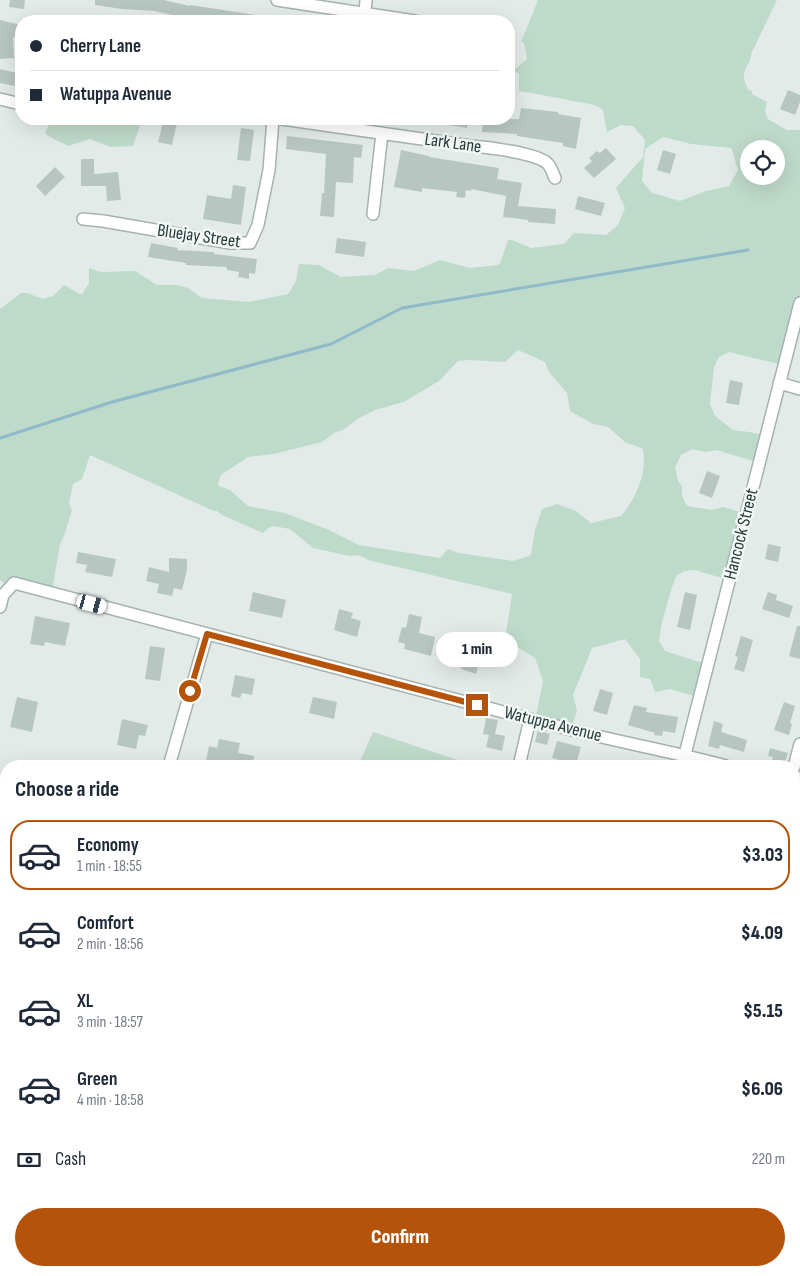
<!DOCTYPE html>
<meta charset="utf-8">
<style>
:root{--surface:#fff;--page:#f2f2f3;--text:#1f2937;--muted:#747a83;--line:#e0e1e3;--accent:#b45309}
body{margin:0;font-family:"Sofia Sans Condensed",sans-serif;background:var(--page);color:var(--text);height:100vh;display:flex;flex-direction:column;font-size:19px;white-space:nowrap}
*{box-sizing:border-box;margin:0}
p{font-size:16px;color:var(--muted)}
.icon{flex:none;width:28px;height:28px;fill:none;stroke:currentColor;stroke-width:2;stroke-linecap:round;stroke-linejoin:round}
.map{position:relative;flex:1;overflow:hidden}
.side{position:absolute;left:0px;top:760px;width:800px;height:516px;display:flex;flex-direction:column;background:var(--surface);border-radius:20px 20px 0 0;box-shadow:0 5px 20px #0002}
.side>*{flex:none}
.hud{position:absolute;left:15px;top:15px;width:500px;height:110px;border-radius:20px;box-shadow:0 5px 20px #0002;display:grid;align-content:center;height:110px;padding:0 15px;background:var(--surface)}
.tools{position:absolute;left:740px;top:140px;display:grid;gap:10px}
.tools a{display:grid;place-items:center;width:45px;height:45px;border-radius:50%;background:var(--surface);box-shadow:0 5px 20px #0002;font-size:25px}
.end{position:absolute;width:22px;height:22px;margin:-11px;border:6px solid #b45309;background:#fff;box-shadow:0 0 0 2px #fff}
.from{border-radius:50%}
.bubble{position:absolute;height:35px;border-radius:18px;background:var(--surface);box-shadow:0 5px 20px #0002;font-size:16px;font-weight:800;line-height:35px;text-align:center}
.car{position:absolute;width:15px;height:30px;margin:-15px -8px;border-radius:6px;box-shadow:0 0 4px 1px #0007;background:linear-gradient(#fff 24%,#345 0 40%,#fff 0 76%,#345 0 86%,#fff 0)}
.hud b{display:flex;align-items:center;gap:18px;height:48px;font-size:19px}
.hud b+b{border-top:1px solid var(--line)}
.hud i{width:12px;height:12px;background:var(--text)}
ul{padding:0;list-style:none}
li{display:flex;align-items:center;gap:15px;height:70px;margin:0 10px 8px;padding:0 5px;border:2px solid transparent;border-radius:20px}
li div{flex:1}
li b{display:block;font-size:19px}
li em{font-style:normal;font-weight:800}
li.current{border-color:var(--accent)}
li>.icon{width:45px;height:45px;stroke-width:1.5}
h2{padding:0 15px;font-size:22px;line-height:60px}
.pay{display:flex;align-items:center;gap:12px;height:55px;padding:0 15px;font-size:19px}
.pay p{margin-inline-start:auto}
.action{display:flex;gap:10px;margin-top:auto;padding:10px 15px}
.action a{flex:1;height:58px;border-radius:30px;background:var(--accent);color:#fff;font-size:20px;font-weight:800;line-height:58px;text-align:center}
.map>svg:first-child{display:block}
.green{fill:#bedaca;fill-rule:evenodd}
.water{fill:#90b9ca}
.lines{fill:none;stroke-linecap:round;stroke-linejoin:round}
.stream{stroke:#90b9ca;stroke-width:3}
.building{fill:#b8c6c2}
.minor-casing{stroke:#a6b2b0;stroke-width:14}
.minor{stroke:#fff;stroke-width:11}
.route{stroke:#b45309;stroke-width:6}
.labels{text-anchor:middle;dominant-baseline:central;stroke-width:5;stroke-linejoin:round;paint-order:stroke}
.street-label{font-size:18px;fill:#243a38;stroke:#f3f8f6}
</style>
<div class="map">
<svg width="800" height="1276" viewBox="0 0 800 1276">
<rect width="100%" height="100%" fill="#e3ebe9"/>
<path class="green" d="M538 0H777L751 54C751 63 743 69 744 78 744 82 747 86 748 90L752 91V94L767 102 765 111 768 119 787 130H800V301L783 365 729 352 719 357 714 367 710 404 715 416 733 430 749 432 764 435 757 462 716 450 706 452 692 449 681 455 675 467 678 481 682 486V496L687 506 712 510 723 507 744 513 725 579 695 570 685 571 677 575 672 587 662 622 659 641 665 651 706 664 697 697 670 689 655 692 650 679 640 677V659L625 639 592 648 573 695 577 710 571 730 536 716 543 681 535 658 519 648 505 651 504 647 512 594 368 560C363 556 356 554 350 556L313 548 290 529 273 526 267 529 263 533 222 515 217 511H214L90 455 82 479 73 484 69 503 72 510 64 536 60 544 52 591 8 588 4 583 0 580V309L21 293H27L43 299 53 296 64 285 80 294H82L89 283V268L101 272 135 271 157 285H178L188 288 202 298 249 302 288 294 296 281 299 264 319 265 341 277 375 275 388 268 414 271 440 260 470 268 498 265 500 263 508 240H512L531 248 564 244 574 233 606 235 618 225 625 208 616 188 643 157 645 140 633 126 621 125 607 132 603 110C595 103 583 103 573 101 555 97 537 94 519 91V73L512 72 527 59 524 43 521 42ZM663 137 691 144 731 148 732 150 738 170 729 186 706 191 680 201 652 193 642 181 645 149ZM749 149H776V176H749ZM518 350 545 362 549 372 567 393 570 411 593 424 608 427 625 442 643 449C647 473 637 497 621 516L591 523 576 511 557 504 542 509 535 530 531 554 529 556 513 561 459 553 448 549 440 558 359 545 329 530 285 513 248 506 230 490 219 486 218 483 221 475 248 457 274 454 322 442 334 433 343 430 359 418 375 410 404 402 439 381 458 361 470 360 505 362Z
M51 119H142L133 146 110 147 90 139 68 146C62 142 49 138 45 133Z
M373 732 476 766H358Z"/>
<path class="water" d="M800 1068V1276H0V1233H6V1270H794V1069Z"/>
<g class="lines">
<path class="stream" d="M0 438 112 402 331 344 402 308 748 250"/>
</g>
<path class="building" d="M10 0H25L24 9 9 7Z
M95 0H164L190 6V5L262 16V21H210L181 17 155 11 122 9 95 5Z
M0 20 21 25V39L13 37 14 58 0 59Z
M0 69 21 74 19 87 0 83Z
M788 90 800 95V102L795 115 780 109Z
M521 108 558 112V114L581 118 576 149 563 146V143L517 136V134L482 132 483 119H519Z
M164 119H178L172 145 158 142Z
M438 119H468L467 128 438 123Z
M241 128 254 130 250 161 237 160Z
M287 136 363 145 361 158 354 157 353 183 336 182 334 217 320 216 322 193H324L326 154 286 149Z
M606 148 616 159 594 178 584 168 592 161 589 158 597 151 600 153Z
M401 150 429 156V157L499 168 497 179 522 183 518 206 556 209 555 224 528 222V220L503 217 506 196 471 189V191L466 190 465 198 456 197 457 192 422 188V192L394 187Z
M663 150 676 154 670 174 657 170Z
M81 159H94V174L118 172 121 200 107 201 106 186H81Z
M55 167 65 177 45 196 36 186Z
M233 185 246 187 241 225 203 219 207 195 231 199Z
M578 196 605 203 601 216 575 209Z
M337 238 366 242 364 257 335 253Z
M151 243 178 248 177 250 214 252V254L257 259 255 274 249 273V279L238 277 239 272 227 270V267L186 265V263L148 257Z
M730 380 743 383 739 405 726 403Z
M707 471 720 476 712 498 699 493Z
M768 544 781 547 778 562 765 559Z
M78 552 116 559 112 577 85 572 87 565 76 563Z
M169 558 187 559V570L182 590 174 588 172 596 157 593 159 584 146 581 149 567 169 572Z
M253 592 286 600 282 618 249 611Z
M685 592 697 595 690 630 677 627Z
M768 592 777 595 776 600 793 606 789 618 762 609Z
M339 609 353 613 351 618 361 621 357 637 334 630Z
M409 614 422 617 419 633 435 637 431 656 404 649 405 644 398 642 402 627 406 628Z
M35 616 70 623 65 646 45 642 44 646 30 644Z
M797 626H800V659L789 656Z
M741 636 753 640 744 672 734 669 738 657 735 656Z
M150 646 165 648 160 681 145 679Z
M467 651 481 656 476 674 461 669Z
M235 675 255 679 252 695 242 693 240 698 231 696Z
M600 689 613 693 607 715 593 711Z
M17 697 38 702 32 732 10 727Z
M313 697 337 702 334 719 309 713Z
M784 702 795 706 790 723 792 724 789 735 774 730Z
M634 705 647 708 646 712 678 717 675 733 663 731 662 736 654 735 655 733 628 725Z
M486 718 498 720 495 734 505 736 502 751 486 747 489 735 483 734Z
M122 719 148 725 145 736 139 735 136 749 117 745Z
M714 721 723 724 721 732 747 740 744 752 720 745 719 749 708 746Z
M538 730 550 734 547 745 535 742Z
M219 739 240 743 238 753 254 756 253 766H205L209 746 217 748Z
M557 741 581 747 576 764 552 758Z
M770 748 788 753 784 764 772 761 773 757 768 756Z"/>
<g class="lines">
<g class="minor-casing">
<path id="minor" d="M277 0 415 21
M365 13 366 0
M0 99 21 104
M282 119 471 146C486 147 538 153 548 164 551 167 553 174 555 178
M373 214 382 133
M83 219 103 221 230 243H250L258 225 269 170 273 119
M779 383 800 389
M0 607 3 595 14 583C192 630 371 677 549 724 607 740 667 750 726 766
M169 766 207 634
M519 766 530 719
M682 766 800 303
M794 767 800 744
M794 785 800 787
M0 913 6 915
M2 1022 6 1023
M0 1136H6"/>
</g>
<use href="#minor" class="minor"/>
</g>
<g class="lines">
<path class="route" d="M190 691 207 634 477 705"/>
</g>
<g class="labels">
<g class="street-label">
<text transform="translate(453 143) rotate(8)">Lark Lane</text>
<text transform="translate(199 236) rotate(8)">Bluejay Street</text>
<text transform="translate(741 534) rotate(-76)">Hancock Street</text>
<text transform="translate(553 724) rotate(14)">Watuppa Avenue</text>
</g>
</g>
</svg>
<div class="tools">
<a><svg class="icon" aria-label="locate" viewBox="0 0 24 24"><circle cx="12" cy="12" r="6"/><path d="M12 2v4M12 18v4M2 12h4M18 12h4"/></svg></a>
</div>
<i class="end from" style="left:190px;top:691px"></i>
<i class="end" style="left:477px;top:705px"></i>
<div class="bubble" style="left:436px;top:632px;width:82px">1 min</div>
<i class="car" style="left:92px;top:604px;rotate:105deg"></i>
<div class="hud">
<b><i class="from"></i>Cherry Lane</b>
<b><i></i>Watuppa Avenue</b>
</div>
<section class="side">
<h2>Choose a ride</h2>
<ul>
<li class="current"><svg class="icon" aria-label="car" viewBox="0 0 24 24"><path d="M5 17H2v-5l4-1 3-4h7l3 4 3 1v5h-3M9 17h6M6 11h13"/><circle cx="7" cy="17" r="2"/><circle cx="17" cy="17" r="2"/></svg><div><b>Economy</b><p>1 min · 18:55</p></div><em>$3.03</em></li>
<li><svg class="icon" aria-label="car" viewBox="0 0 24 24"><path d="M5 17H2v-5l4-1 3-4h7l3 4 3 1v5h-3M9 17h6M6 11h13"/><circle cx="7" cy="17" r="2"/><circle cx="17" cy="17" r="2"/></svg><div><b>Comfort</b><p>2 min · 18:56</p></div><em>$4.09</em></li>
<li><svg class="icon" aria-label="car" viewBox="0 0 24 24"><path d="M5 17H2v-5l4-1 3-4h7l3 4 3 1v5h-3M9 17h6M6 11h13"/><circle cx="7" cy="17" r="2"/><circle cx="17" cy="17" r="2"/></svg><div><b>XL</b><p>3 min · 18:57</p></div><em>$5.15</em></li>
<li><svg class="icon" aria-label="car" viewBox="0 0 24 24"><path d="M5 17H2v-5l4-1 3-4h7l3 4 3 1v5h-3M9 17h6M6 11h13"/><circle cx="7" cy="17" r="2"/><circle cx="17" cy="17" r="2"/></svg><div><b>Green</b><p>4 min · 18:58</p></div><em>$6.06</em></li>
</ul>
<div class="pay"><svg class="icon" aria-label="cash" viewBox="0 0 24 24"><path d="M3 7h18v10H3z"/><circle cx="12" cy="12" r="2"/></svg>Cash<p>220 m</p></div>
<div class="action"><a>Confirm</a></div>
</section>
</div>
